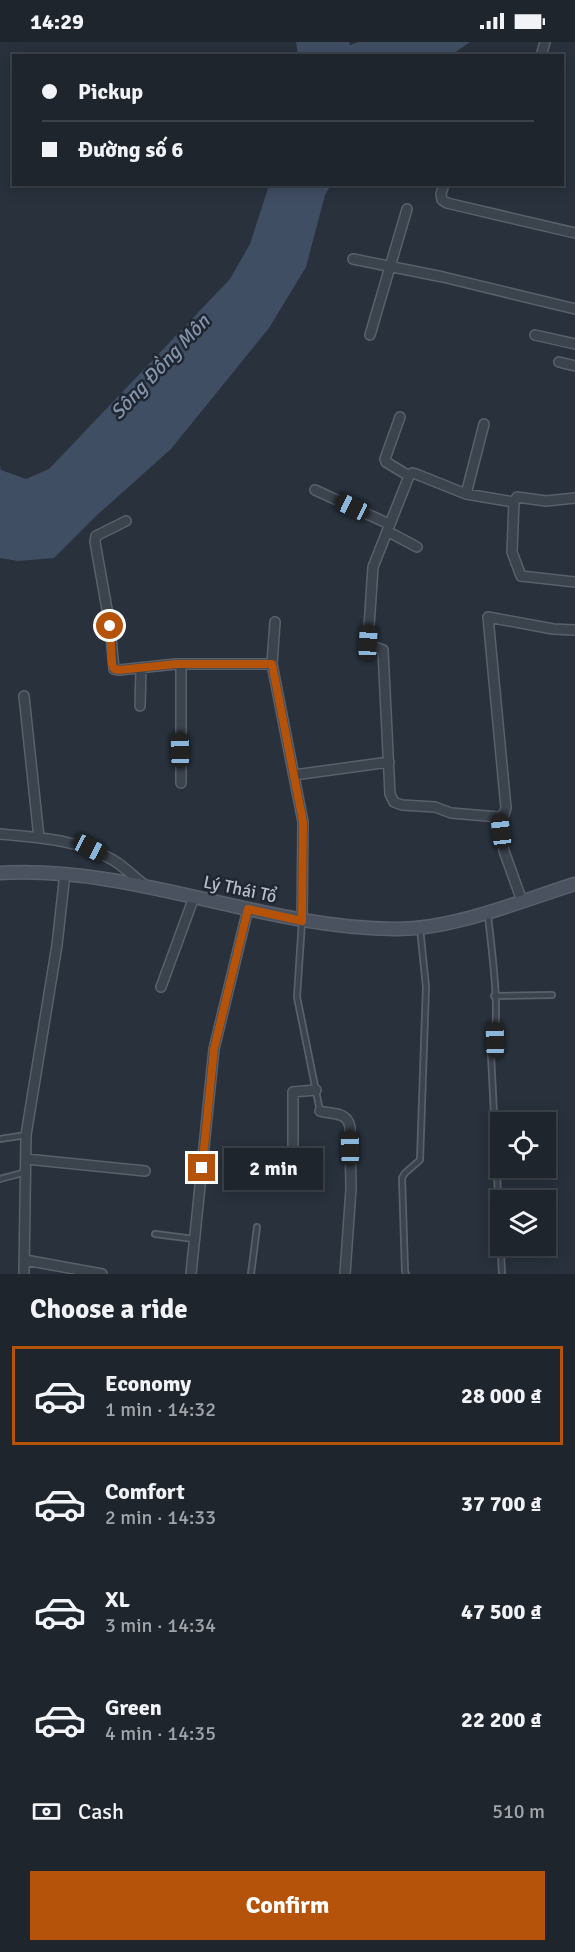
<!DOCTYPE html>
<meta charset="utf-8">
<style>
:root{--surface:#1e252d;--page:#2b3139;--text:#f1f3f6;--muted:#a1a5aa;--line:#3c4249;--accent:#b45309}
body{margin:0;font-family:Signika,sans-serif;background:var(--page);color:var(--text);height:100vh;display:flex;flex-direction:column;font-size:22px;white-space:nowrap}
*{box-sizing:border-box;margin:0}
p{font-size:20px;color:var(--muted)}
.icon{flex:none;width:33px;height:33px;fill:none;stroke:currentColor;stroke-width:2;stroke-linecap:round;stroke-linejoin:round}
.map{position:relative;height:1232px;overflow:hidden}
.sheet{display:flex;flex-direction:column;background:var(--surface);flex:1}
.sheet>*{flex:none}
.top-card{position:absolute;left:12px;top:12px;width:552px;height:132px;border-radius:0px;box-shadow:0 3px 15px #0003,0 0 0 2px var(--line);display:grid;align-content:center;height:132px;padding:0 30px;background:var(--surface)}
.tools{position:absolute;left:490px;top:1070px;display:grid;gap:12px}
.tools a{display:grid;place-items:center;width:66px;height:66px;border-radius:0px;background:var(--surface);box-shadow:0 3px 15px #0003,0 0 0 2px var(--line);font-size:30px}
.end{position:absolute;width:27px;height:27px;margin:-14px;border:8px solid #b45309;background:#fff;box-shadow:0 0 0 3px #fff}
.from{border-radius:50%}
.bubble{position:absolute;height:42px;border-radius:0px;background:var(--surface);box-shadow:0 3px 15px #0003,0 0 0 2px var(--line);font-size:20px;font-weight:800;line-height:42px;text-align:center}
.car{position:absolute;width:18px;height:36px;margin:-18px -9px;border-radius:8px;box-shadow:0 0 4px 2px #0007;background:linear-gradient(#222 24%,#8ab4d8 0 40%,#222 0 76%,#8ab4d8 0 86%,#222 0)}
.top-card b{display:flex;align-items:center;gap:21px;height:57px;font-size:22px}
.top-card b+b{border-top:2px solid var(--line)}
.top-card i{width:15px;height:15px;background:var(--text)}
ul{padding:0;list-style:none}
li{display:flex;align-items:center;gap:18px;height:99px;margin:0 12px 9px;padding:0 18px;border:3px solid transparent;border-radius:0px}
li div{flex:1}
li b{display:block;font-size:22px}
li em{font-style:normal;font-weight:800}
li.active{border-color:var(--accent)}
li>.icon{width:54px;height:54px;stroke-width:1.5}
h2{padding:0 30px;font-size:27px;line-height:72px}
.pay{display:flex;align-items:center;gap:15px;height:66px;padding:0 30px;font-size:22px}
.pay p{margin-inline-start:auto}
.primary-button{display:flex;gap:12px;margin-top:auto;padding:12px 30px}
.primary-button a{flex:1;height:69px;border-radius:0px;background:var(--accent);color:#fff;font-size:24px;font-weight:800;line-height:69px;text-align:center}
.status{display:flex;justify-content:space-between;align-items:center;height:42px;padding:0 30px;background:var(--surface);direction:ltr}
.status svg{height:16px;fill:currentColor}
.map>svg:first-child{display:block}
.water{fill:#404e63}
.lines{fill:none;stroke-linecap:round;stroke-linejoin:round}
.service-casing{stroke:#59606b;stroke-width:8}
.minor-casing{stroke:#59606b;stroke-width:12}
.secondary-casing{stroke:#59606b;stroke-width:15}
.service{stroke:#3b434d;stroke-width:4.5}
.minor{stroke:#3b434d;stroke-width:9}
.secondary{stroke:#4a525f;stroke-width:12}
.route{stroke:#b45309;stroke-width:8}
.labels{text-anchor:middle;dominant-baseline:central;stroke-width:5;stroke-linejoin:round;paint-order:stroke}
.street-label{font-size:18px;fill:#b7bec8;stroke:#202732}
.water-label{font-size:20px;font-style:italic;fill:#8394ab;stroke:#202732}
</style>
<div class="status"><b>14:29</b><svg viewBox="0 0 49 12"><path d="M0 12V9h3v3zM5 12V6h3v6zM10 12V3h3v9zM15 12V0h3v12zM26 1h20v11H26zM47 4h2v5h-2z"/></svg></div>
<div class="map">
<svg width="575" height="1232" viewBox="0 0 575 1232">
<rect width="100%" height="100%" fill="#28313c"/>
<path class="water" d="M296 0H349L350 3 359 0H470L450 14 298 13Z
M269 143H331L325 153 306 225 269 286 171 407 96 474 54 516 18 519 0 516V423L1 428 26 437 49 427 230 237 250 202Z"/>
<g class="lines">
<g class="service-casing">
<path id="service" d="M488 873C492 914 502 973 491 1013L502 1232
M302 879 297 955 320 1069
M494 954 552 953
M0 1097 26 1093
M0 1137 26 1130
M155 1192 194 1197
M251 1232 257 1185
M406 1232 405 1229 402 1136 405 1131 420 1118 426 945 420 886"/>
</g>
<g class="minor-casing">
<path id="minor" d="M541 14 545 0
M444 142 441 152 442 158 447 161 575 191
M353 217 443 235 575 267
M370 293 407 167
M535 293 575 302
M559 320 575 324
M400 375 385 417 386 420 409 434
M315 448 389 482
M466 452 484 382
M575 456 546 459 517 455 514 460 466 452 416 432 412 431 409 434 373 525 368 600 369 603 383 608 390 752 394 760 402 763 435 765 451 771 499 775 504 772 506 766 488 575 553 587 575 588
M514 460 512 510 521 534 575 540
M126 479 96 494 95 500 110 584 114 627 119 628 176 622H272
M387 489 417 505
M275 580 272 622 303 780 302 879
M24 654 39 796
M140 664 141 626
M294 733 389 720
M181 741V622
M499 775 504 809 522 859
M0 792C41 796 77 797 113 818 125 825 135 836 146 844
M161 945 194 855
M320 1069C333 1073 347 1069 350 1085L351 1147 345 1232
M293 1111V1050L316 1048
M26 1117 145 1129
M25 1218 102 1232
M24 1232 26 1093 57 903 65 831
M191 1232 214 1007 248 867"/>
</g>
<g class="secondary-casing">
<path id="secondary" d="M0 831C134 823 261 886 395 887 452 888 520 859 575 842"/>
</g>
<use href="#service" class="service"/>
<use href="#minor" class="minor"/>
<use href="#secondary" class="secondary"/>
</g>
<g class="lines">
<path class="route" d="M110 584 112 622 114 627 119 628 176 622H272L303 780 302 879 248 867 214 1007 202 1126"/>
</g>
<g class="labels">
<g class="street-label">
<text transform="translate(240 847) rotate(12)">Lý Thái Tổ</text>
</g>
<g class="water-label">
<text transform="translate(160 325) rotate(-47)">Sông Đồng Môn</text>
</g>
</g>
</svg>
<div class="tools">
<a><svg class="icon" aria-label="locate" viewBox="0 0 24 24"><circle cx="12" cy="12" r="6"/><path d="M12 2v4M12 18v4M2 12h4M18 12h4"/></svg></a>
<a><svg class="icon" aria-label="layers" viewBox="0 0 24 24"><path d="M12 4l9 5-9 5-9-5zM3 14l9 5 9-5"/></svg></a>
</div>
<i class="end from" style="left:110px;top:584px"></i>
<i class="end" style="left:202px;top:1126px"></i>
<div class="bubble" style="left:224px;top:1106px;width:99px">2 min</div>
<i class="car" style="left:352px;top:465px;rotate:295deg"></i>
<i class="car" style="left:368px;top:600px;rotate:3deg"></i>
<i class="car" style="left:180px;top:708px;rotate:359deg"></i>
<i class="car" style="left:501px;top:789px;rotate:353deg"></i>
<i class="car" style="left:90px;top:806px;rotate:118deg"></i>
<i class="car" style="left:495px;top:998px;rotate:359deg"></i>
<i class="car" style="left:350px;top:1106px;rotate:359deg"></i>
<div class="top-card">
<b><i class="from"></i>Pickup</b>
<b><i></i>Đường số 6</b>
</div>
</div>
<section class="sheet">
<h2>Choose a ride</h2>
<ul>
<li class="active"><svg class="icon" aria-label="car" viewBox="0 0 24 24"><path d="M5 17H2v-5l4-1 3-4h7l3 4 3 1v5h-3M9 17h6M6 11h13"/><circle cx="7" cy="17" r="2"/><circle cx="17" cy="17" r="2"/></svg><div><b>Economy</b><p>1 min · 14:32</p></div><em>28 000 ₫</em></li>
<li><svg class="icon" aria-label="car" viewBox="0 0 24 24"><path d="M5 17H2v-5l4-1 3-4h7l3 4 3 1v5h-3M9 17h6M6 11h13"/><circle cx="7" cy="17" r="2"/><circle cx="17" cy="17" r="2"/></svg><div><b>Comfort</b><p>2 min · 14:33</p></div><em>37 700 ₫</em></li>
<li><svg class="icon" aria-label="car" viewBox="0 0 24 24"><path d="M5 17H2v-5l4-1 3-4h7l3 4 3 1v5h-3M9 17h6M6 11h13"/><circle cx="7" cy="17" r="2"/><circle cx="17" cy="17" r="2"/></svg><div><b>XL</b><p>3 min · 14:34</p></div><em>47 500 ₫</em></li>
<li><svg class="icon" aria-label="car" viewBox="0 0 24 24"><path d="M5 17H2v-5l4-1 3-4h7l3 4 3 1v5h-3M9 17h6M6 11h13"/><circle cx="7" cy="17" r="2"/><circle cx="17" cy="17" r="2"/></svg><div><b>Green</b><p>4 min · 14:35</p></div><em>22 200 ₫</em></li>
</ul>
<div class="pay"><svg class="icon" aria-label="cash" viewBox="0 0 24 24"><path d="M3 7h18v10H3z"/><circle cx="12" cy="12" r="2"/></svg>Cash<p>510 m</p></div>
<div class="primary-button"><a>Confirm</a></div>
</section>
